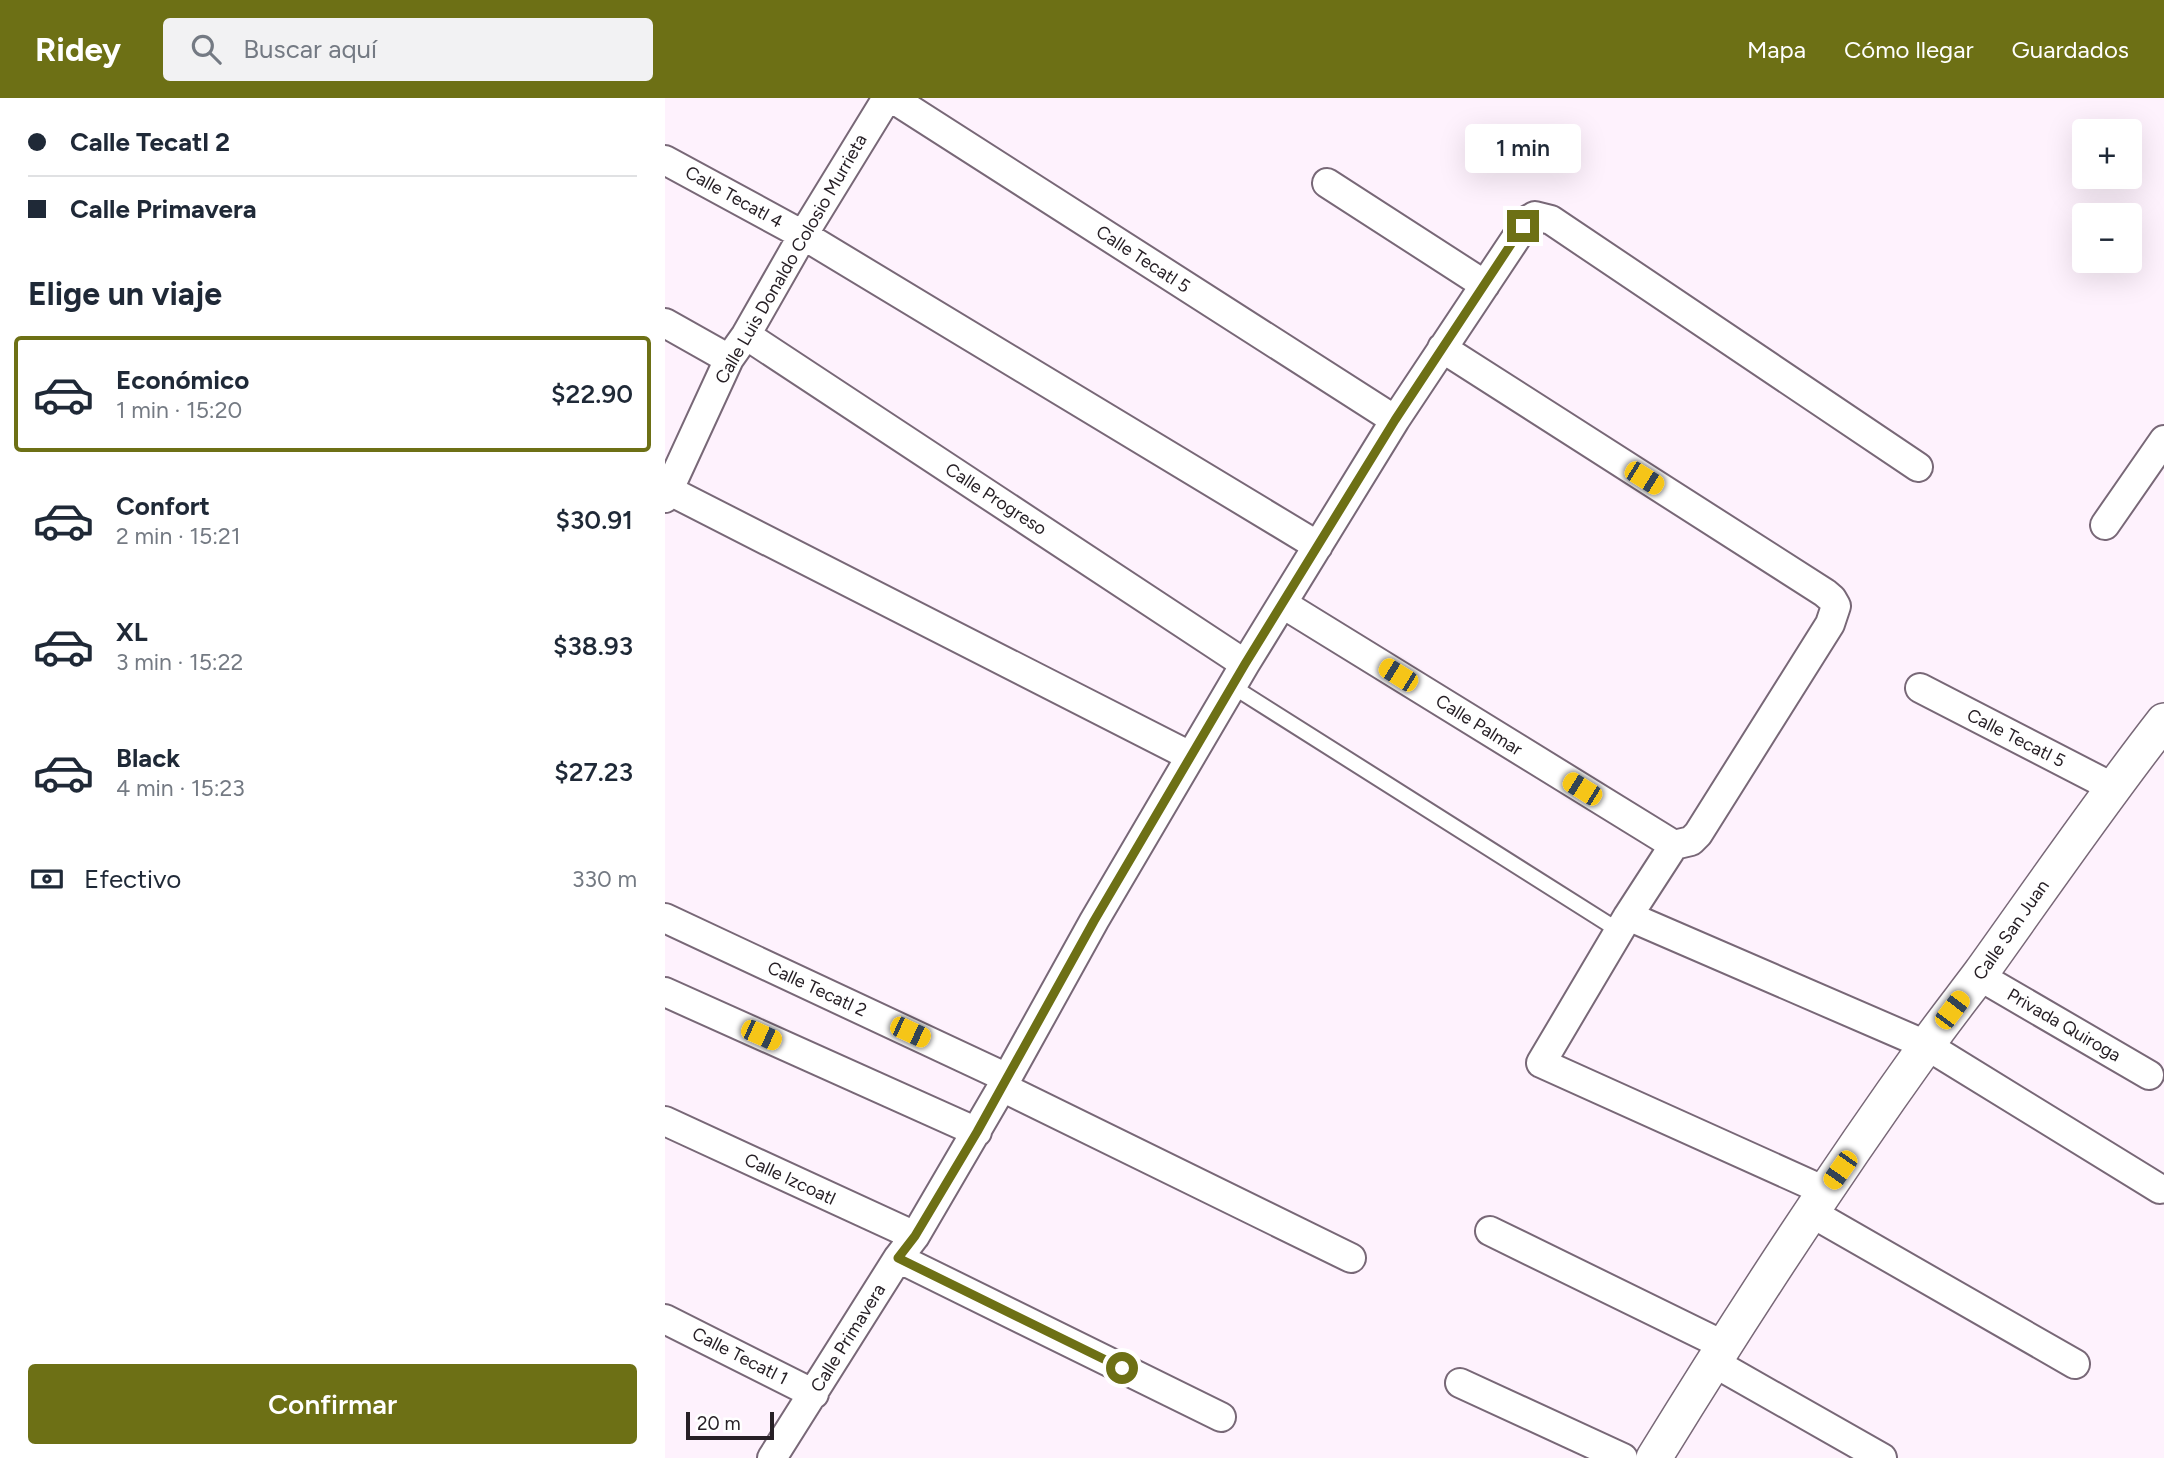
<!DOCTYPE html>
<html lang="es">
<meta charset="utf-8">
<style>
:root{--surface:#fff;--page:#f2f2f3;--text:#1f2937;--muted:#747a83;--line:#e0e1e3;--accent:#6d7015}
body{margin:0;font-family:Figtree,sans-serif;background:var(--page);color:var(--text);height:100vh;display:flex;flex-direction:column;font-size:26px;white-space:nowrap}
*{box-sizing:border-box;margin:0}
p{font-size:23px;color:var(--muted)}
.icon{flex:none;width:38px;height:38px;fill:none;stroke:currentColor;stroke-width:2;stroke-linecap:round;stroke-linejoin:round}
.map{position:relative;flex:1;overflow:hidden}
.side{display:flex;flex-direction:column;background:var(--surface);width:665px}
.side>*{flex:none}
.hud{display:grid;align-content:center;height:154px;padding:0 28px;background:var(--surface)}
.tools{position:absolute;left:1407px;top:21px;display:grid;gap:14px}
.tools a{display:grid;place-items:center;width:70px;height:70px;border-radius:7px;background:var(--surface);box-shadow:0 7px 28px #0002;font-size:35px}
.scale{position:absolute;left:21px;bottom:18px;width:88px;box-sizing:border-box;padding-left:7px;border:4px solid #272026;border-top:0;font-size:19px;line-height:24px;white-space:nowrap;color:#272026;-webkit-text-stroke:5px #fff;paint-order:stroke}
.end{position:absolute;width:32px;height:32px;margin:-16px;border:9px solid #6d7015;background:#fff;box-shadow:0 0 0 4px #fff}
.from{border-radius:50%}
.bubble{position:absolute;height:49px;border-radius:7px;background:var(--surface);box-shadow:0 7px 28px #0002;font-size:23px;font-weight:600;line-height:49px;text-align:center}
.car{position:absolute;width:21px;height:42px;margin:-21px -10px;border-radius:9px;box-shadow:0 0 5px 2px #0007;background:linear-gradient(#f5c518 24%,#345 0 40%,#f5c518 0 76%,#345 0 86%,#f5c518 0)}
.hud b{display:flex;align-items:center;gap:24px;height:66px;font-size:26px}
.hud b+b{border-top:2px solid var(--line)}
.hud i{width:18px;height:18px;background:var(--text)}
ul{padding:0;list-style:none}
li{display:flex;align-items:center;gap:21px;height:116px;margin:0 14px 10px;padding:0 14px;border:4px solid transparent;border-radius:7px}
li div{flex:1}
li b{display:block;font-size:26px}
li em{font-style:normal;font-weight:600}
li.on{border-color:var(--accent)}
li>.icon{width:63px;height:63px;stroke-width:1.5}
h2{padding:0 28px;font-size:32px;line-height:84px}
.pay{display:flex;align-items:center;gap:18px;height:77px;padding:0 28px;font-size:26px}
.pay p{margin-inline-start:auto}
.button{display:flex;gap:14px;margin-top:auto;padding:14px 28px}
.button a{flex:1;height:80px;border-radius:7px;background:var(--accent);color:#fff;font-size:28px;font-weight:600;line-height:80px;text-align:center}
header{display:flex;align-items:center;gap:42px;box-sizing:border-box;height:98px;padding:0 35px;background:var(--accent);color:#fff}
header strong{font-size:33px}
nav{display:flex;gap:38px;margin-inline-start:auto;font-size:24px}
.search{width:490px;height:63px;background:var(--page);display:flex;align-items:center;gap:18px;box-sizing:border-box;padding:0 24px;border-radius:7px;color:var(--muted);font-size:26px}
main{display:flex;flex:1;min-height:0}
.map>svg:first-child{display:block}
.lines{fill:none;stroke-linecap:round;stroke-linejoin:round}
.service-casing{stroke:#786877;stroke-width:18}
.minor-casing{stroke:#786877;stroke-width:32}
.tertiary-casing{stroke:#786877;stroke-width:38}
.service{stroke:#fff;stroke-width:14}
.minor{stroke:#fff;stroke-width:28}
.tertiary{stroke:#fff;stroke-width:35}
.route{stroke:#6d7015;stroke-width:9}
.labels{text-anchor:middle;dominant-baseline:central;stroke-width:5;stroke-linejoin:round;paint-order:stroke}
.street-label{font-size:18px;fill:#272026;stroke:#fff}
</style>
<header>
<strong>Ridey</strong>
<div class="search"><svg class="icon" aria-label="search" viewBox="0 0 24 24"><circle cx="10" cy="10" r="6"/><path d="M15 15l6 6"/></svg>Buscar aquí</div>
<nav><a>Mapa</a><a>Cómo llegar</a><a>Guardados</a></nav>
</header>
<main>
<section class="side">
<div class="hud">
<b><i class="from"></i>Calle Tecatl 2</b>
<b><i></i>Calle Primavera</b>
</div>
<h2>Elige un viaje</h2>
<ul>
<li class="on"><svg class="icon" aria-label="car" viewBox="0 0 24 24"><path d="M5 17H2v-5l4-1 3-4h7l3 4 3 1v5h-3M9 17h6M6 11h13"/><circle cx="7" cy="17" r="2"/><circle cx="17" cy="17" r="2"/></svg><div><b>Económico</b><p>1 min · 15:20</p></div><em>$22.90</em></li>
<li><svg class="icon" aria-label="car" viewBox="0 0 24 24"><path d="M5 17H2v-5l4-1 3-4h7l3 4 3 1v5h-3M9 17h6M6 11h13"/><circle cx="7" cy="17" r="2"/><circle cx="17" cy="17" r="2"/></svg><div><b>Confort</b><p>2 min · 15:21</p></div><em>$30.91</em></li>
<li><svg class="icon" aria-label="car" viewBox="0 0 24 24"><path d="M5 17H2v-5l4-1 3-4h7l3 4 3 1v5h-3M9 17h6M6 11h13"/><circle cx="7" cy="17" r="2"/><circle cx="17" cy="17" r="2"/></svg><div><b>XL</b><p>3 min · 15:22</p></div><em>$38.93</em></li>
<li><svg class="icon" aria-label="car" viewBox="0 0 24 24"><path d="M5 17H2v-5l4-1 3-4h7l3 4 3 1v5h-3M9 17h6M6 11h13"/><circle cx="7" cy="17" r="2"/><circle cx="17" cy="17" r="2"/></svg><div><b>Black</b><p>4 min · 15:23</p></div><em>$27.23</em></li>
</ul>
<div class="pay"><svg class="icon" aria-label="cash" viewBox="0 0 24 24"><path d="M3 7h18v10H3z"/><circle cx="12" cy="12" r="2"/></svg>Efectivo<p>330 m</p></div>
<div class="button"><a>Confirmar</a></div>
</section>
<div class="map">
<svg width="1499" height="1360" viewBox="0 0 1499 1360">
<rect width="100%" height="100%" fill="#fef2fd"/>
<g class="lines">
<g class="service-casing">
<path id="service" d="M567 588 956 834"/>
</g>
<g class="minor-casing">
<path id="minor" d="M227 0 730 322
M0 62 138 137 653 448
M662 85 820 187
M0 225 64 261
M81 237 580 566
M777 250 1160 495 1167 501 1171 508 1165 526 1033 736 1026 743 1009 747 963 818 876 965 1160 1093
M3 392 525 658
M0 400 64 261 81 237 138 137 222 0
M1440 427 1499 342
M618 506 1009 747
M1255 590 1447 689
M963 818 1261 947 1495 1091
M0 820 342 980
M1314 878 1484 977
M0 894 312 1034
M337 989 686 1160
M0 1023 250 1138
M1145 1114 1410 1266
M825 1133 1058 1247
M233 1160 556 1319
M0 1221 149 1296
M1048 1264 1217 1360
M795 1285 958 1360
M107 1360 233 1160 250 1138 337 989 429 823 580 566 730 322 863 122 870 118 886 122 1253 369"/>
</g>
<g class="tertiary-casing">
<path id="tertiary" d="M989 1360C1075 1220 1165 1082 1261 948 1278 924 1297 900 1315 876 1376 791 1435 705 1499 623"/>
</g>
<use href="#service" class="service"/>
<use href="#minor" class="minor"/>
<use href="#tertiary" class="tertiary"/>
</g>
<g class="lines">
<path class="route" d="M457 1270 233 1160 250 1138 312 1034 429 823 580 566 730 322 858 128"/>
</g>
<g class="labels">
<g class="street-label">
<text transform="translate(69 99) rotate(29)">Calle Tecatl 4</text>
<text transform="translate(126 161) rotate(-60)">Calle Luis Donaldo Colosio Murrieta</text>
<text transform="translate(478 161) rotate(33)">Calle Tecatl 5</text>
<text transform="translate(331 401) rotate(33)">Calle Progreso</text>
<text transform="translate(814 627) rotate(32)">Calle Palmar</text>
<text transform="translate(1351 640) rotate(27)">Calle Tecatl 5</text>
<text transform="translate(1346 832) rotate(-55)">Calle San Juan</text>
<text transform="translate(152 891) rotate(25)">Calle Tecatl 2</text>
<text transform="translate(1399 927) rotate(30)">Privada Quiroga</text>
<text transform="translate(125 1081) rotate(25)">Calle Izcoatl</text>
<text transform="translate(183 1240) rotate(-58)">Calle Primavera</text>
<text transform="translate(75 1258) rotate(27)">Calle Tecatl 1</text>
</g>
</g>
</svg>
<div class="tools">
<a>+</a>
<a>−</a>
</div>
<div class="scale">20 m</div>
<i class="end from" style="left:457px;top:1270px"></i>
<i class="end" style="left:858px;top:128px"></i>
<div class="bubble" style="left:800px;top:26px;width:116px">1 min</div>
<i class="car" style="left:979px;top:380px;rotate:122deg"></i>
<i class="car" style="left:733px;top:577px;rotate:302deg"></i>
<i class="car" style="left:917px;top:691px;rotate:302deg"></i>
<i class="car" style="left:1287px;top:912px;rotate:37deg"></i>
<i class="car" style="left:245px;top:934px;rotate:115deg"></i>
<i class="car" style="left:96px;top:937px;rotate:114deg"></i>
<i class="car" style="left:1175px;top:1072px;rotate:215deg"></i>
</div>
</main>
